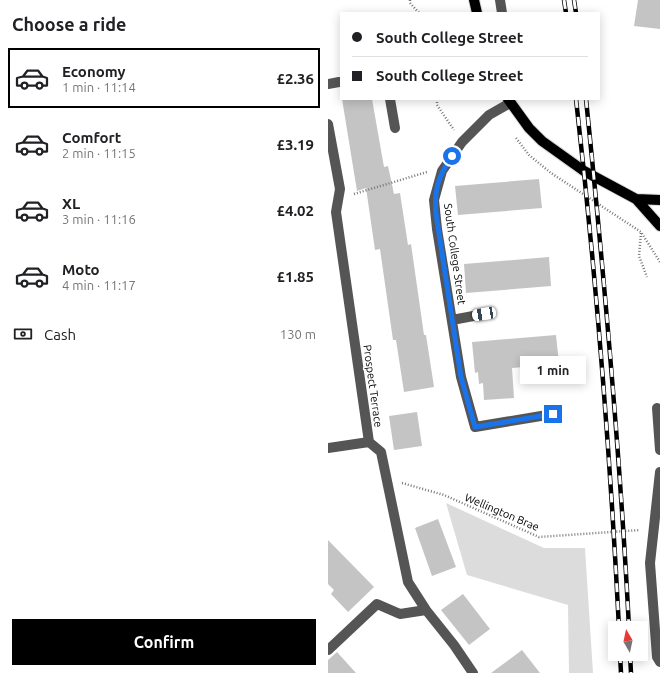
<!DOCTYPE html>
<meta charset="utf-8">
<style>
:root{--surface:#fff;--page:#f2f2f2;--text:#202124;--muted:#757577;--line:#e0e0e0;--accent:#000}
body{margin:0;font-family:Ubuntu,sans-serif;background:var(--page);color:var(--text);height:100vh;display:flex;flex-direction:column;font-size:15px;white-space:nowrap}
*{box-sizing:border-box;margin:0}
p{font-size:13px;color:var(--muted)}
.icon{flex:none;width:22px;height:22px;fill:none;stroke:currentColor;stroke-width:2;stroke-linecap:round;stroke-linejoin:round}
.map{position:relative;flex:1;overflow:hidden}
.drawer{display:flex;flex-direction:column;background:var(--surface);width:328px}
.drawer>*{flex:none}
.hud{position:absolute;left:12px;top:12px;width:260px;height:88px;border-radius:0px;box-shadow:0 2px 10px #0003;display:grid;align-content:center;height:88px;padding:0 12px;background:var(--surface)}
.needle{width:26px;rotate:351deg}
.tools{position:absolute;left:280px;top:621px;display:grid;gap:8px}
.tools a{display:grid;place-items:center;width:40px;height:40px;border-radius:0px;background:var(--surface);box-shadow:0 2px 10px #0003;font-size:20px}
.end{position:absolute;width:18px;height:18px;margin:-9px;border:5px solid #1a73e8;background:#fff;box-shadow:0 0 0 2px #fff}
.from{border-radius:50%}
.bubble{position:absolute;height:28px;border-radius:0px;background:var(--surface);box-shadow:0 2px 10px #0003;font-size:13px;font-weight:600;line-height:28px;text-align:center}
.car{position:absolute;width:12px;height:24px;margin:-12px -6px;border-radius:5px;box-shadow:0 0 3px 1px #0007;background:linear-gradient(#fff 24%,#345 0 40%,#fff 0 76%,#345 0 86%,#fff 0)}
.hud b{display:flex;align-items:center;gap:14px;height:38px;font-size:15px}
.hud b+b{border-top:1px solid var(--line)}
.hud i{width:10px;height:10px;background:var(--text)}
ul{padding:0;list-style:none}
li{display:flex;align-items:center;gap:12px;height:60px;margin:0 8px 6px;padding:0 4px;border:2px solid transparent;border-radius:0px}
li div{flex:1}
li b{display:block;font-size:15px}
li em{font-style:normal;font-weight:600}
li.selected{border-color:var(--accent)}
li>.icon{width:36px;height:36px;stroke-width:1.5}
h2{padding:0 12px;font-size:18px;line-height:48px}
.pay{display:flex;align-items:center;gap:10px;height:44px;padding:0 12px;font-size:15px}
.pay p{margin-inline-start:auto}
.primary-button{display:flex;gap:8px;margin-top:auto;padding:8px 12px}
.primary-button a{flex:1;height:46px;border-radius:0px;background:var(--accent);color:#fff;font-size:16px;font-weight:600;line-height:46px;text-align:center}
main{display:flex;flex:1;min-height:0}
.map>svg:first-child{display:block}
.green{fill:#dcdcdc}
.building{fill:#c4c4c4}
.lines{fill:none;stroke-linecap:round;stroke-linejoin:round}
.major-casing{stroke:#dbdbdb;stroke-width:12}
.path{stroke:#777;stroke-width:2.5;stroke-dasharray:1 2;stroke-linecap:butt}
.minor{stroke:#555;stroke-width:10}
.major{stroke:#000;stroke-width:10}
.rail-casing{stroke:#000;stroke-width:4.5}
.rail{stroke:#fff;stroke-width:3;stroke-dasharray:9;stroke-linecap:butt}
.route{stroke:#1a73e8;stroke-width:5}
.labels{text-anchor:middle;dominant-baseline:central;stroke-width:3;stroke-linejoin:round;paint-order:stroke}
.street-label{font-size:11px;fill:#000;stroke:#fff}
</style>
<main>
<section class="drawer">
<h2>Choose a ride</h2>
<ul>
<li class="selected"><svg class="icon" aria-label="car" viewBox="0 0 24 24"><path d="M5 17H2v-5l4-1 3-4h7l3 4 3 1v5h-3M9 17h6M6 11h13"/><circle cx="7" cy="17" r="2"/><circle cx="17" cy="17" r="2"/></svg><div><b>Economy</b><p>1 min · 11:14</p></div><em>£2.36</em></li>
<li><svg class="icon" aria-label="car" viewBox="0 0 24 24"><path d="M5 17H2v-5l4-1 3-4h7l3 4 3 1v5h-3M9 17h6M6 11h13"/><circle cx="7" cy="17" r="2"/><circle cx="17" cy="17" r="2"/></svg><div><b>Comfort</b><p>2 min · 11:15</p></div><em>£3.19</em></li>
<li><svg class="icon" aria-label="car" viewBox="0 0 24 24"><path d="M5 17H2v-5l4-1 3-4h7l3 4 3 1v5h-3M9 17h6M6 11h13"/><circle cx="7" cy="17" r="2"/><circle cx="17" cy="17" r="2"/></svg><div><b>XL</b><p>3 min · 11:16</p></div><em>£4.02</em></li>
<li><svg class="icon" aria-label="car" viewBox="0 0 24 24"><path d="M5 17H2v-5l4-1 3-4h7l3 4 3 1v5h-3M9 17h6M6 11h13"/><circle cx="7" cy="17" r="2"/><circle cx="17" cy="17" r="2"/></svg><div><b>Moto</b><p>4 min · 11:17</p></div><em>£1.85</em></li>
</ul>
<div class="pay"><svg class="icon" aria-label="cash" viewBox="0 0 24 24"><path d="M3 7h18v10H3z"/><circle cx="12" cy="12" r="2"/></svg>Cash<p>130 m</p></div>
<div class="primary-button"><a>Confirm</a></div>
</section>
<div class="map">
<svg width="332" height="673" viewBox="0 0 332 673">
<rect width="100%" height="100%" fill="#fff"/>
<path class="green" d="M118 503 216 548H257L265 673H241L240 605 139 575Z"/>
<path class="building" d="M310 0H332V29L306 26Z
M14 99H44L56 167 60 166 66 194 72 193 80 245 83 244 96 335H98L106 387 76 392 68 340H65L52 249 47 250 38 188 29 191Z
M211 179 214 208 130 215 127 186Z
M221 257 223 286 138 293 136 264Z
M228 335 231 364 184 368 186 398 156 400 155 383 151 384 150 372 147 373 144 342Z
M89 412 94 446 66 450 61 416Z
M110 519 128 567 104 576 87 528Z
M0 540 46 587 20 612 3 594 6 590 0 584Z
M135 594 162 629 141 645 113 610Z
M194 650 212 673H163Z
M9 652 28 673H0V660Z"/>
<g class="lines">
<g class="major-casing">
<path id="major" d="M146 0 149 13
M180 99 201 128 214 141 256 171 308 199 332 226
M308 199 332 200"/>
</g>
<path class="path" d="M82 0V3L91 13
M109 99V105L126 130
M188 138 201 155 223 173 313 232 332 262
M26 194 99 172
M313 233 311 256 319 277
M74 483 116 495 211 537 312 530"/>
<path class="minor" d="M172 0 174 13
M0 84 11 82
M62 99 67 128
M182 103 161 115 134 142 114 171 106 200 109 229 133 377 147 427 225 414
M0 124 12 189 8 212 41 442 53 452 80 582 98 610 126 645 145 673
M124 320 156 314
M329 408 332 450
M0 448 41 442
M332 472 322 563 329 657 332 662
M0 650 49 604 72 614 98 610"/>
<use href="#major" class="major"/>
<g class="rail-casing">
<path id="rail" d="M236 0 238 13
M246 0 248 13
M248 99C268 275 282 451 291 628
M258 99C276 275 292 451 301 628
M292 654 293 673
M302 654 303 673"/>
</g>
<use href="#rail" class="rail"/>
</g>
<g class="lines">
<path class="route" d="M124 156C110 177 106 189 108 214L133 377 147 427 225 414"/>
</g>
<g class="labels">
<g class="street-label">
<text transform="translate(127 254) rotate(82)">South College Street</text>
<text transform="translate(45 386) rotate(82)">Prospect Terrace</text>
<text transform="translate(174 512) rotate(23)">Wellington Brae</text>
</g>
</g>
</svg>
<div class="tools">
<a><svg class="needle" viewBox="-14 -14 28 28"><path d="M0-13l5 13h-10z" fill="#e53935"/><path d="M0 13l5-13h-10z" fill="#757577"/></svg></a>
</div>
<i class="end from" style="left:124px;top:156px"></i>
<i class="end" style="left:225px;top:414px"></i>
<div class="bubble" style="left:192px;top:356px;width:66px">1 min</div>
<i class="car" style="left:156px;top:314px;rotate:261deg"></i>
<div class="hud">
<b><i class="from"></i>South College Street</b>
<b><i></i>South College Street</b>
</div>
</div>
</main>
